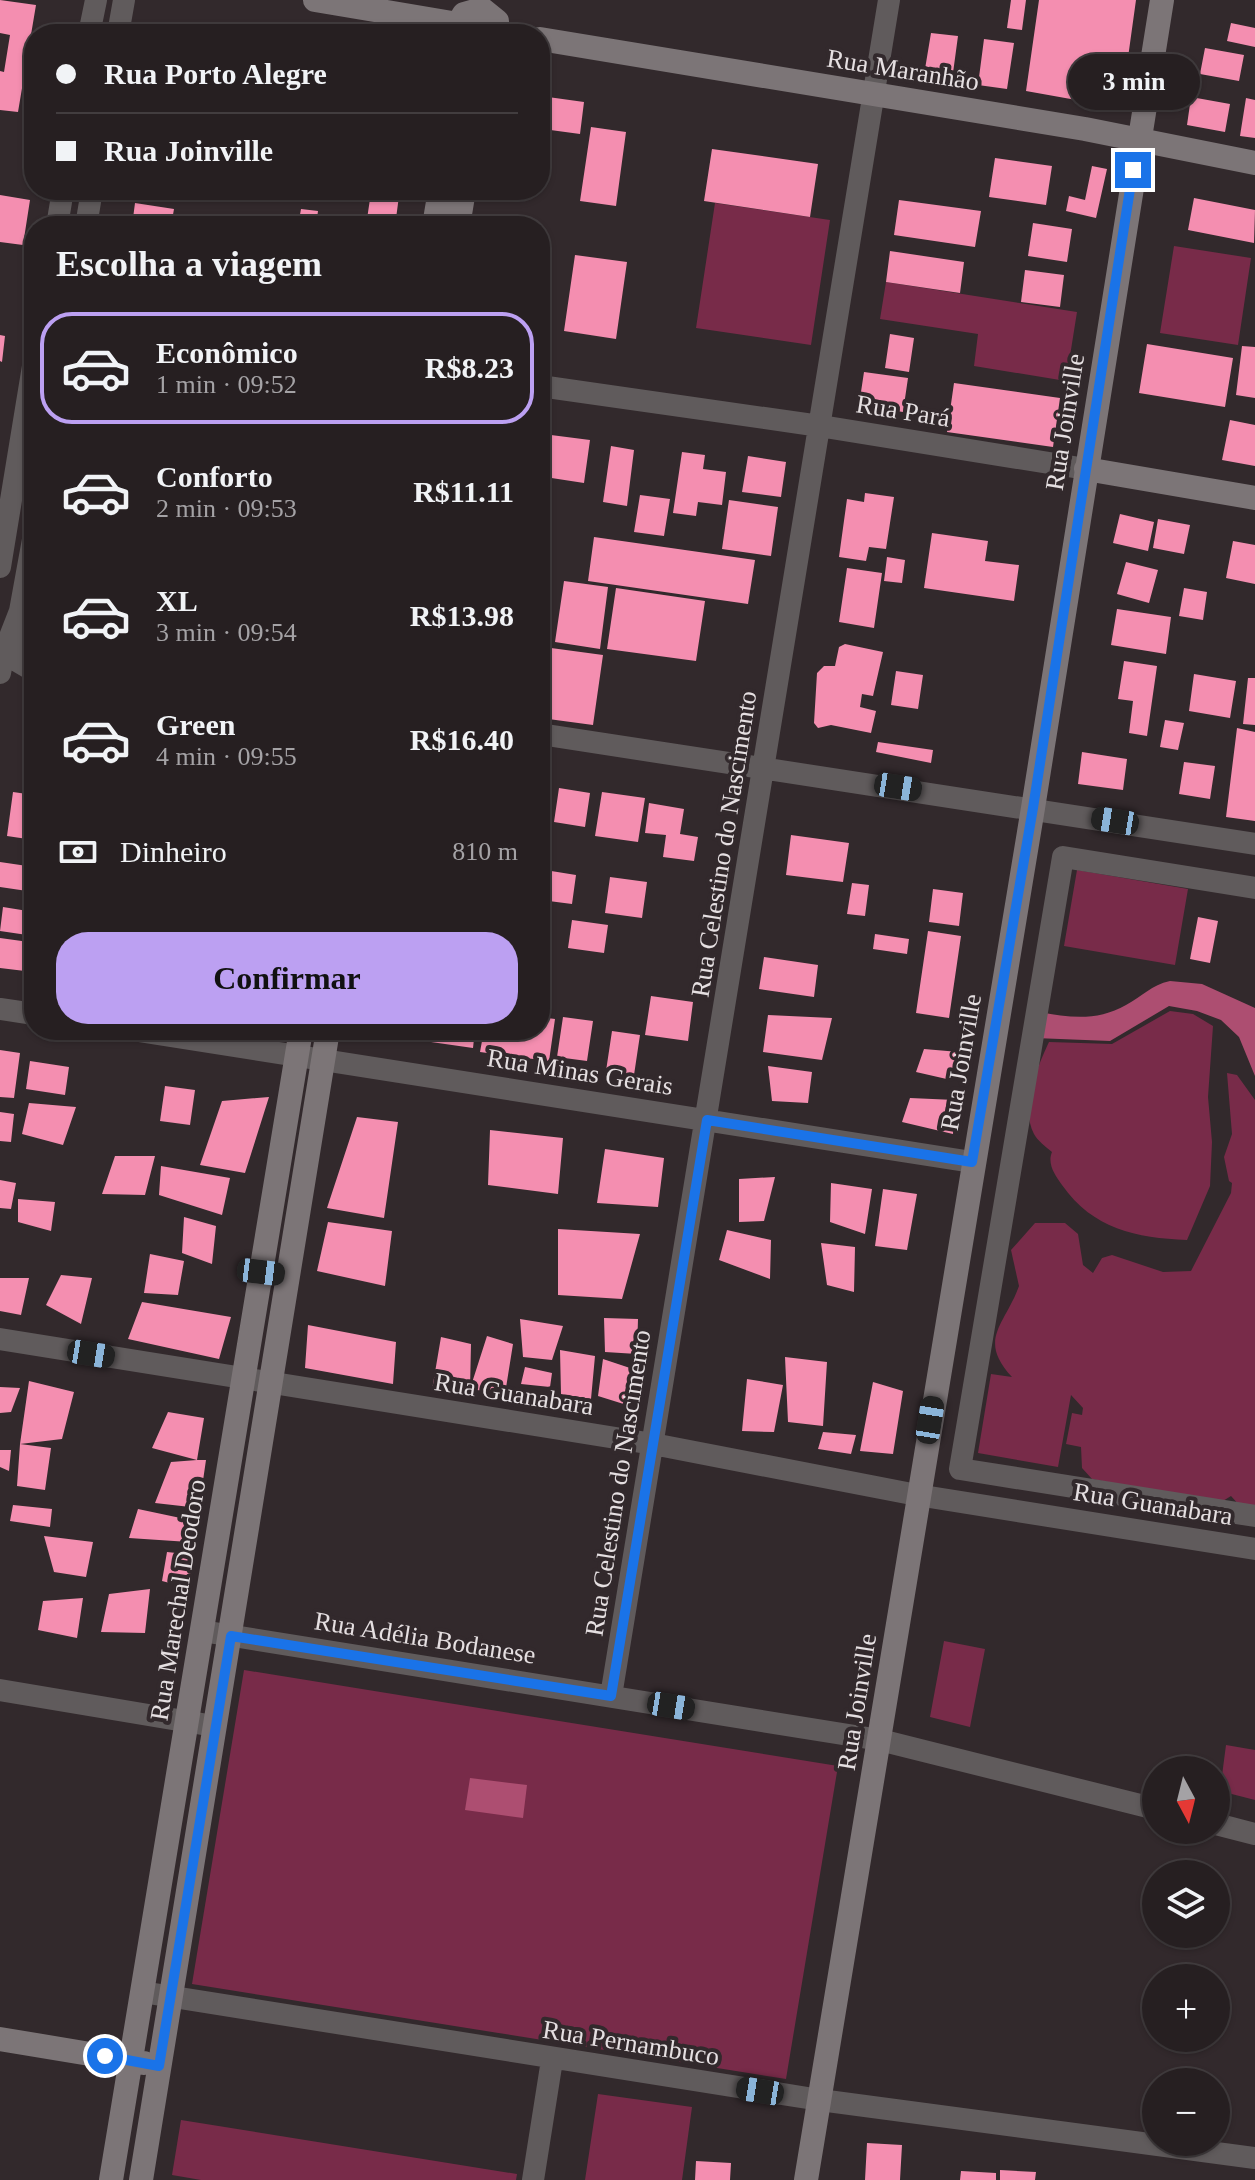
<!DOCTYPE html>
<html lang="pt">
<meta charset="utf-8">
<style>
:root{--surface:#261f21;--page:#2e272a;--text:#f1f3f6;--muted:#a4a2a5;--line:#423d3f;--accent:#bca0f2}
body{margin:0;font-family:"Times New Roman",serif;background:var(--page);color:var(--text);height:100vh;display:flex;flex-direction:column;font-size:30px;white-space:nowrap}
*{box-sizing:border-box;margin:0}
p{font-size:26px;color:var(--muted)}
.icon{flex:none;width:44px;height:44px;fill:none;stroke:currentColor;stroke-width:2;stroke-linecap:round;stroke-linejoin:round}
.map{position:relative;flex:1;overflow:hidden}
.panel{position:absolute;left:24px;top:216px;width:526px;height:824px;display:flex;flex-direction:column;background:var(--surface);border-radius:32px;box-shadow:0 2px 6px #0004,0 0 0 2px var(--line)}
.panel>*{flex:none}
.hud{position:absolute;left:24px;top:24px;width:526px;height:176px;border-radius:32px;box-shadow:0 2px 6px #0004,0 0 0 2px var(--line);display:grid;align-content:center;height:176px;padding:0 32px;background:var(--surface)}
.needle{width:52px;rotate:173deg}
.fabs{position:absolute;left:1142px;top:1756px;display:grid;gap:16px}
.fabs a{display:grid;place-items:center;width:88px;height:88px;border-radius:50%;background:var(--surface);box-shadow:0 2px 6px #0004,0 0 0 2px var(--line);font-size:40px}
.end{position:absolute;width:36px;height:36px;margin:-18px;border:10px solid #1a73e8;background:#fff;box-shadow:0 0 0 4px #fff}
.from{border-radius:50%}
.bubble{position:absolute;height:56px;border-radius:28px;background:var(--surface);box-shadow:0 2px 6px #0004,0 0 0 2px var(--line);font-size:26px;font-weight:700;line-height:56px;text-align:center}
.car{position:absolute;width:24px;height:48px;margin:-24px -12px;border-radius:10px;box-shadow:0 0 6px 2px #0007;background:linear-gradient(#222 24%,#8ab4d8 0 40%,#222 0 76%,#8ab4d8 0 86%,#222 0)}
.hud b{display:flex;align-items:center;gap:28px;height:76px;font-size:30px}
.hud b+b{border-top:2px solid var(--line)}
.hud i{width:20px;height:20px;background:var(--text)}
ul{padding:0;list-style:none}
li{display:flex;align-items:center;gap:24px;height:112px;margin:0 16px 12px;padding:0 16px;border:4px solid transparent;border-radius:32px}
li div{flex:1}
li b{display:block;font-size:30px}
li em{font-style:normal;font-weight:700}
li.active{border-color:var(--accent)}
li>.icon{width:72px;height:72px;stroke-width:1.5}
h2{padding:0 32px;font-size:36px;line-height:96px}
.pay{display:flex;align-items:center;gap:20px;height:88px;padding:0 32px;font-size:30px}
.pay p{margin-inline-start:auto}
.primary-button{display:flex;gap:16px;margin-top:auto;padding:16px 32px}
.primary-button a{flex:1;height:92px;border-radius:32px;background:var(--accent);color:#111;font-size:32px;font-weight:700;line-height:92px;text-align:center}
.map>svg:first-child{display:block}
.green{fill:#782b49}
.water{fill:#ad4e71}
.building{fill:#f48eb0}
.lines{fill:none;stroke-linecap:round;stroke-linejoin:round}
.street{stroke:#605b5c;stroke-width:22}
.secondary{stroke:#7c7577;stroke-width:24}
.route{stroke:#1a73e8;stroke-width:10}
.labels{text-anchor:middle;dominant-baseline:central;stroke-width:8;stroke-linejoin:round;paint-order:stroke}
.street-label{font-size:26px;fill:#e5dfe1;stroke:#32292c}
</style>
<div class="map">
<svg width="1255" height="2180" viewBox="0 0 1255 2180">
<rect width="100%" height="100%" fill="#32292c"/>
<path class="green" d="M715 203 830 220 811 345 696 328Z
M1174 246 1251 258 1238 345 1160 333Z
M886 282 1077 312 1066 381 974 366 978 334 880 319Z
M1077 870 1188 889 1175 965 1064 946Z
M1170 1011 1193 1014 1213 1026 1208 1097 1212 1142 1210 1186 1187 1240C1136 1238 1093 1229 1062 1185 1055 1175 1047 1164 1052 1152 1046 1147 1037 1140 1034 1134 1020 1109 1038 1065 1049 1042L1112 1044Z
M1227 1073 1237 1075 1255 1100V1508L1240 1506 1231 1496 1218 1504 1092 1479 1082 1468 1081 1447 1066 1444 1072 1413 1082 1415 1083 1408 1071 1395 1058 1467 978 1453 991 1374 1012 1377C977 1339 1005 1325 1019 1286L1011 1250 1035 1223H1065L1078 1234 1083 1265 1093 1273 1102 1258 1112 1255 1163 1272 1191 1271 1231 1193 1232 1183 1229 1181 1224 1157 1232 1134Z
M944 1641 985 1649 970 1727 930 1717Z
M244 1670 838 1766 786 2079 192 1984Z
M1226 1745 1255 1750V1800L1220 1791Z
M598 2094 692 2107 682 2180H585Z
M181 2120 517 2174 516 2180H201L172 2175Z"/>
<path class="water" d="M1170 981 1202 984 1255 1008V1076L1239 1037 1221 1020 1197 1011 1169 1006 1110 1041 1035 1038 1040 1012C1071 1018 1098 1021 1126 1005 1143 996 1151 985 1170 981Z
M470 1778 527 1785 523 1818 465 1810Z"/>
<path class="building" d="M0 0 36 5 18 112 0 110V71L4 72 10 35 0 33Z
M1011 0H1026L1022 30 1007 28Z
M1039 0H1136L1121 108 1026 91Z
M1231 23 1255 28V47L1227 41Z
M931 33 958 36 953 73 925 69Z
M984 39 1014 43 1007 89 978 85Z
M1205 48 1244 55 1239 81 1200 74Z
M548 97 584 102 580 134 543 129Z
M1191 97 1230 104 1225 132 1187 125Z
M1246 98 1255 100V138L1240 136Z
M591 127 626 132 616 206 580 201Z
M712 149 818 164 810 217 704 201Z
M995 158 1052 166 1046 205 989 197Z
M1092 166 1107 169 1096 218 1066 211 1069 196 1085 200Z
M371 192 399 196 395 226H366Z
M0 195 30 200 23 245 0 242Z
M1194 198 1255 210 1254 243 1188 230Z
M899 200 981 211 975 247 894 235Z
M135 203 174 209 171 226H132Z
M301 209 318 211 316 226H298Z
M478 214 537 222 536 226H477Z
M1033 223 1072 229 1067 262 1028 256Z
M890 251 964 262 960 293 886 282Z
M575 255 627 262 616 339 564 331Z
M1025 270 1064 275 1060 307 1021 302Z
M890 334 914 338 909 372 885 368Z
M0 335 5 336 2 362 0 361Z
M1147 344 1233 358 1225 407 1139 393Z
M1242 346 1255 347V398L1236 395Z
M864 372 908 378 903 412 859 405Z
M954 383 1060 398 1053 447 947 432Z
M1230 420 1255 425V466L1222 460Z
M551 435 590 440 584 483 545 477Z
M611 446 634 450 627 506 603 502Z
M682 452 705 455 703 469 726 472 722 505 698 502 696 516 673 513Z
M748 456 786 462 781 497 742 492Z
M865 493 894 497 886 549 869 547 866 561 839 557 847 499 864 502Z
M640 495 670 499 664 536 634 532Z
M729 500 778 507 771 556 722 549Z
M1120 514 1154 522 1148 551 1113 543Z
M1158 519 1190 525 1184 554 1153 548Z
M932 533 988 541 985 561 1019 565 1014 601 924 588Z
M594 537 755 560 748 604 588 581Z
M1233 541 1255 545V584L1226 578Z
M887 557 905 560 902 583 884 581Z
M1126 562 1158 570 1149 603 1117 594Z
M847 568 882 573 874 628 839 622Z
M564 581 608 587 600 649 555 642Z
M616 588 705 601 696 661 607 649Z
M1184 588 1207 592 1203 620 1179 616Z
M1117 609 1171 617 1166 654 1111 645Z
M845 644 883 652 873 696 862 694 860 707 876 711 871 733 831 725 818 728 814 723 817 673 824 666H835L839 647Z
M551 648 603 655 593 725 541 718Z
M1124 661 1157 666 1147 736 1129 733 1133 701 1118 699Z
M896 671 923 675 918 709 891 705Z
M1194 674 1236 681 1230 718 1189 711Z
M1248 678H1255V725L1243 724Z
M30 697 34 698V745L23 743Z
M1165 720 1184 723 1178 750 1160 747Z
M1237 728 1255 732V821L1226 817Z
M878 742 933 750 931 763 876 752Z
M1082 752 1127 759 1123 790 1078 784Z
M1184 762 1215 766 1210 799 1179 794Z
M559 788 590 793 585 827 554 822Z
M13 792 34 795V840L7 836Z
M602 792 645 798 638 842 595 836Z
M649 803 684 809 680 834 698 837 694 861 663 857 666 835 645 833Z
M791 835 849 843 843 882 786 875Z
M0 862 34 867V892L0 887Z
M545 870 576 875 572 904 541 900Z
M610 877 647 882 642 918 605 913Z
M852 883 869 885 865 916 847 914Z
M933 889 963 893 959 926 929 922Z
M3 907 34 912V936L0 931Z
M1198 917 1218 921 1210 963 1190 959Z
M572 920 608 925 604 953 568 948Z
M928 931 961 936 949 1018 916 1013Z
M875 934 909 939 907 954 873 949Z
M0 938 29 942 25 971 0 968Z
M764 957 818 965 814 997 759 989Z
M651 996 693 1002 688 1041 645 1035Z
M768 1015 832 1018 822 1060 763 1052Z
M540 1017 555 1019 549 1061 480 1052 484 1030H540Z
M563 1017 593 1021 587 1061 557 1057Z
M433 1030H475L473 1048 431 1042Z
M612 1031 640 1035 634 1075 606 1071Z
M924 1049 959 1052 951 1080 916 1072Z
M0 1050 20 1053 14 1098 0 1097Z
M30 1061 69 1067 65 1095 26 1089Z
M768 1066 812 1072 808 1103 772 1101Z
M165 1086 195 1090 190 1125 160 1121Z
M269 1097 245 1173 200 1165 222 1101Z
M910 1098 955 1100 953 1134 902 1122Z
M29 1103 76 1107 63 1145 22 1134Z
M0 1112 14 1114 11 1142 0 1141Z
M357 1117 398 1122 384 1218 327 1208Z
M490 1130 563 1138 558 1194 488 1185Z
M605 1149 664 1158 658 1207 597 1203Z
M115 1156H155L145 1195 102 1194Z
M161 1166 230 1178 222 1215 159 1195Z
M775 1177 764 1221 739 1222V1179Z
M0 1180 16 1183 11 1209 0 1208Z
M831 1183 872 1189 865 1234 830 1222Z
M883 1189 917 1194 907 1250 875 1246Z
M18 1199 55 1202 51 1231 18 1222Z
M184 1217 216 1226 212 1264 182 1253Z
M328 1222 392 1231 385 1286 317 1271Z
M558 1229 640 1234 622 1299 558 1295Z
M727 1230 771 1240 770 1279 719 1260Z
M821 1243 855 1247 854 1292 827 1285Z
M150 1254 184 1261 178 1295 144 1293Z
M61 1275 92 1278 81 1324 46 1305Z
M0 1278H29L21 1315 0 1311Z
M142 1302 231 1317 219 1359 128 1339Z
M604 1318 638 1319 637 1354 605 1352Z
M520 1319 563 1326 552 1360 523 1357Z
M308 1325 396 1342 393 1384 305 1368Z
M487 1336 513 1344 505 1394 470 1389Z
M441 1337 471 1344 470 1389 432 1390Z
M560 1350 595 1356 591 1399 561 1394Z
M785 1357 827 1362 823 1426 788 1422Z
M603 1359 633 1369 630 1406 598 1396Z
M525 1367 552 1373 550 1387 521 1384Z
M747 1379 783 1385 774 1432 742 1431Z
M29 1381 74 1392 62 1439 20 1444Z
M873 1382 903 1391 893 1454 860 1451Z
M0 1387 20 1388 11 1412 0 1413Z
M168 1412 204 1418 197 1460 152 1448Z
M823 1432 856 1435 851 1454 818 1449Z
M20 1444 51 1448 45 1490 17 1486Z
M0 1450H11L9 1471 0 1467Z
M197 1460H206L199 1508 155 1503 171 1462Z
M13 1505 52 1509 50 1527 10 1521Z
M138 1509 190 1520 189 1542 129 1538Z
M44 1536 93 1542 86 1577 54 1572Z
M167 1552 195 1555 189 1588 162 1581Z
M150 1589 145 1633 101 1632 109 1594Z
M83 1598 77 1638 38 1630 43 1601Z
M867 2143 902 2145 900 2180H865Z
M696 2161 731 2163 730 2180H695Z
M1000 2170 1036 2172 1035 2180H1000Z
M961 2171 996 2173V2180H960Z"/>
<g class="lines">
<path class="street" d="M89 34 96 0
M118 34 124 0
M57 226 63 190
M86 226 92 190
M540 386 820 426 1086 469
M0 567 34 360
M0 651 34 671
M4 652 34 643
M0 673 4 652 20 611 34 534
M540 734 1255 844
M1255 888 1063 857 960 1469 1255 1516
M0 1009 34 1014
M132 1030 972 1162
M0 1339 653 1444 917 1495 1255 1549
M202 1631 880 1740 1156 1809
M0 1690 214 1726
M611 1696 889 0
M1216 1824 1255 1834
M142 1992 820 2100 1255 2158
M533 2180 552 2060"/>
<path class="secondary" d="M315 0 458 24
M459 34 458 24 464 14 482 9 497 21V34
M540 39 1085 129 1255 163
M434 226 440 190
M458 226 464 190
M1086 469 1255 498
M0 2039 144 2063
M111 2180 301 1030
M141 2180 328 1030
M806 2180 1033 808 1162 0"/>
</g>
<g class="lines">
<path class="route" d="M105 2056 159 2066 231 1636 611 1696 707 1120 972 1162 1033 808 1133 170"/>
</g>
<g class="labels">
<g class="street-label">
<text transform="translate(903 70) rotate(9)">Rua Maranhão</text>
<text transform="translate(903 411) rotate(9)">Rua Pará</text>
<text transform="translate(1065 422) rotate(-81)">Rua Joinville</text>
<text transform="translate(724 844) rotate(-81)">Rua Celestino do Nascimento</text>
<text transform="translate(961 1062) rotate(-80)">Rua Joinville</text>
<text transform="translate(580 1072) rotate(9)">Rua Minas Gerais</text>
<text transform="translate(514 1394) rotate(9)">Rua Guanabara</text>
<text transform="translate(618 1483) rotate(-81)">Rua Celestino do Nascimento</text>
<text transform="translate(1153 1504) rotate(9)">Rua Guanabara</text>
<text transform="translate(178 1600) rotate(-81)">Rua Marechal Deodoro</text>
<text transform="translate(425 1638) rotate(9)">Rua Adélia Bodanese</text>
<text transform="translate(857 1702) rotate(-81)">Rua Joinville</text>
<text transform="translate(631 2043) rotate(9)">Rua Pernambuco</text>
</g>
</g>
</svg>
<div class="fabs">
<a><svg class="needle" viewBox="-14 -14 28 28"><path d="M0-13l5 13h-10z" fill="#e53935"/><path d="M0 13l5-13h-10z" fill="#a4a2a5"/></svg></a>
<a><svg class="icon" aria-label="layers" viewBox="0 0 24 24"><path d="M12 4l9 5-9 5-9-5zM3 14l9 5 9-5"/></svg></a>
<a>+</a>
<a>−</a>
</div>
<i class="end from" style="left:105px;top:2056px"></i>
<i class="end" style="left:1133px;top:170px"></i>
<div class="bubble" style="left:1068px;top:54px;width:132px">3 min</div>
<i class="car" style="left:898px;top:787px;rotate:99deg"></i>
<i class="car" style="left:1115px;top:821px;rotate:279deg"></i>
<i class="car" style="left:261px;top:1272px;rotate:97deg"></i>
<i class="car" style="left:91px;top:1354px;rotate:99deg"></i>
<i class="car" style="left:930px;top:1420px;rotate:9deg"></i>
<i class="car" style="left:671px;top:1706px;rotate:99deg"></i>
<i class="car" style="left:760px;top:2091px;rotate:279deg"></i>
<div class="hud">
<b><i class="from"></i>Rua Porto Alegre</b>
<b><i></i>Rua Joinville</b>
</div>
<section class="panel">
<h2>Escolha a viagem</h2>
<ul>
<li class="active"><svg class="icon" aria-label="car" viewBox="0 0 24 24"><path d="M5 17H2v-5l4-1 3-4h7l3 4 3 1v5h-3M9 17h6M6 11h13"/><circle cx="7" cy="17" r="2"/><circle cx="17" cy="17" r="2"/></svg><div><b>Econômico</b><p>1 min · 09:52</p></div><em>R$8.23</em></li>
<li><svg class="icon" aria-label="car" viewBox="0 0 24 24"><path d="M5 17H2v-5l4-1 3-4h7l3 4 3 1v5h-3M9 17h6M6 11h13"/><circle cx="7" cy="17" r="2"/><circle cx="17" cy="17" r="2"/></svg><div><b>Conforto</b><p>2 min · 09:53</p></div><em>R$11.11</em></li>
<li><svg class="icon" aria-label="car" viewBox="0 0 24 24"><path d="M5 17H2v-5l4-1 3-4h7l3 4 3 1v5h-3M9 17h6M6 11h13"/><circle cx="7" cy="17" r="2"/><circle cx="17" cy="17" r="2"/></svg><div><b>XL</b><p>3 min · 09:54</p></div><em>R$13.98</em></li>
<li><svg class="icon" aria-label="car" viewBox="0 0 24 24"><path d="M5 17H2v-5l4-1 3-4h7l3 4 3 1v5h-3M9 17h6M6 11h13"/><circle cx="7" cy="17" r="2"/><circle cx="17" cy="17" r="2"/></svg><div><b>Green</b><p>4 min · 09:55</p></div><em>R$16.40</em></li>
</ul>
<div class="pay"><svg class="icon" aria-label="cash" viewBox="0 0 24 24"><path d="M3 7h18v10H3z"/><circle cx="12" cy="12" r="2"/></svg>Dinheiro<p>810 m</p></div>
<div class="primary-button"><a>Confirmar</a></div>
</section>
</div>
